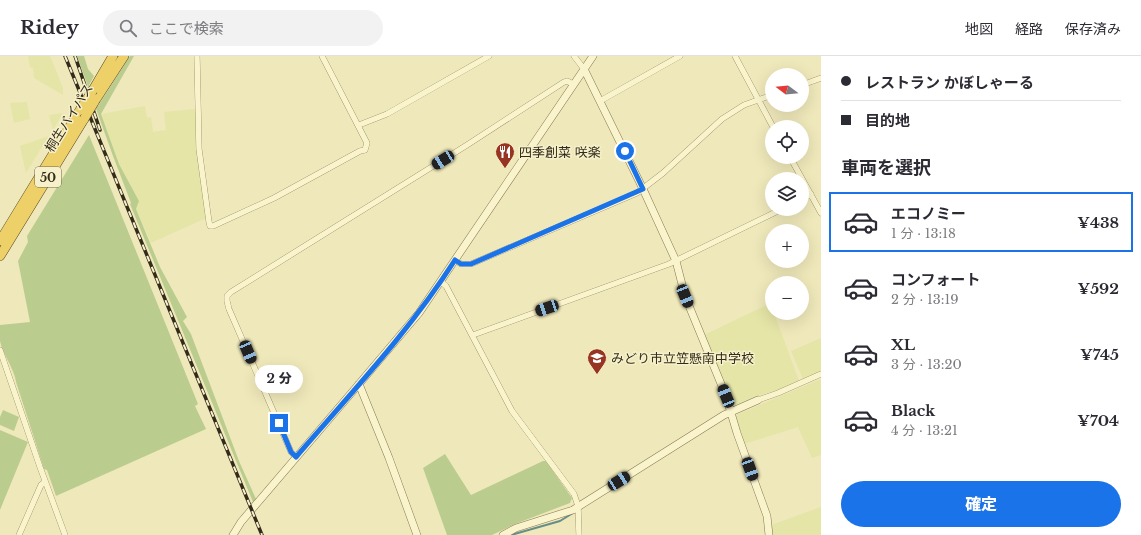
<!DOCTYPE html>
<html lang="ja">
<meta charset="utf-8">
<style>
:root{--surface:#fff;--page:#f2f2f3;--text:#2b2b33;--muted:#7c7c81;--line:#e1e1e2;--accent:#1a73e8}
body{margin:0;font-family:"Libre Baskerville","Noto Sans JP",serif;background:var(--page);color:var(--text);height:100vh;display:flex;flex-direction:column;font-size:15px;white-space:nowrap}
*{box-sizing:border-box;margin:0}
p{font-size:13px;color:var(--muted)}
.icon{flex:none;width:22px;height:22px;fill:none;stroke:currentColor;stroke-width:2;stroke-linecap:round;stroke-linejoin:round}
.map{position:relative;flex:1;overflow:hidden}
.side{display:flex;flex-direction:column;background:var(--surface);width:320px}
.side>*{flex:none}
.banner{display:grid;align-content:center;height:88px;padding:0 20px;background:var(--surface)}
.needle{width:26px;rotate:286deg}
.buttons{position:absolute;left:765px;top:12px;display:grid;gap:8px}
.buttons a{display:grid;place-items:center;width:44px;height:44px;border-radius:50%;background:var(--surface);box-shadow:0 4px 16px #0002;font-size:20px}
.end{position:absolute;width:18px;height:18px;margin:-9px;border:5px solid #1a73e8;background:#fff;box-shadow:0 0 0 2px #fff}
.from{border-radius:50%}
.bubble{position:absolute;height:28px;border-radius:14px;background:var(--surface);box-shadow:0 4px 16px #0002;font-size:13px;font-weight:800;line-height:28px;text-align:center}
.car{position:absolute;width:12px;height:24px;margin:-12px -6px;border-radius:5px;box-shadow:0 0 3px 1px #0007;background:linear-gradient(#222 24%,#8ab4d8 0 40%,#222 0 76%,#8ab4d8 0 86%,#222 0)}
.banner b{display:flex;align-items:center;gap:14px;height:38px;font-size:15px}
.banner b+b{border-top:1px solid var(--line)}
.banner i{width:10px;height:10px;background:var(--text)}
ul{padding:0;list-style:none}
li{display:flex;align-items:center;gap:12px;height:60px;margin:0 8px 6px;padding:0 12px;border:2px solid transparent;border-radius:0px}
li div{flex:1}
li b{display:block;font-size:15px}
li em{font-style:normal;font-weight:800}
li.on{border-color:var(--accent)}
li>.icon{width:36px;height:36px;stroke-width:1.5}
h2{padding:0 20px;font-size:18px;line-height:48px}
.primary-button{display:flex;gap:8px;margin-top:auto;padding:8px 20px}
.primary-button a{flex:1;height:46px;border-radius:24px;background:var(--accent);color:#fff;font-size:16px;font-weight:800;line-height:46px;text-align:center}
header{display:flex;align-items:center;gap:24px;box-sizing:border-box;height:56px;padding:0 20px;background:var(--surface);border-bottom:1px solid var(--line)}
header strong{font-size:19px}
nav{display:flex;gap:22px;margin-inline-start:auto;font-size:14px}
.search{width:280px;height:36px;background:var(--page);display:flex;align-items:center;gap:10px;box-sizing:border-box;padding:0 14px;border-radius:22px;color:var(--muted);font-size:15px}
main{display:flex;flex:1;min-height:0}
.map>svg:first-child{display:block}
.farmland{fill:#e5e5a7}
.green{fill:#bbcd8e}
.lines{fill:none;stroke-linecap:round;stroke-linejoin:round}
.stream{stroke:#678d89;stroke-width:2}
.minor-casing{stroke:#867754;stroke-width:6}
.tertiary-casing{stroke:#867754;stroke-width:8}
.trunk-casing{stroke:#534429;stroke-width:10}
.minor{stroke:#faf4cd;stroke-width:5.5}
.tertiary{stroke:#faf4cd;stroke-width:7}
.trunk{stroke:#eed069;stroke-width:9}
.rail-casing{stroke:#342b1a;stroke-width:3.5}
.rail{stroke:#f6f1ca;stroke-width:2;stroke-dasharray:6;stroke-linecap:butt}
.trunk-bridge-casing{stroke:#534429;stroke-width:10;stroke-linecap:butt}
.trunk-bridge{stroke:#eed069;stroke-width:9}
.route{stroke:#1a73e8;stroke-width:5}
.labels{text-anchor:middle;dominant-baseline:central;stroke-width:3;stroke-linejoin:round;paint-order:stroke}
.shield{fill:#f6f1ca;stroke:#6e664f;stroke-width:1}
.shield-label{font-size:12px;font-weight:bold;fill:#342b1a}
.street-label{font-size:13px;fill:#342b1a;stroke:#f6f1ca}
.poi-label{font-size:13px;fill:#342b1a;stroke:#f6f1ca;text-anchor:start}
</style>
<header>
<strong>Ridey</strong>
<div class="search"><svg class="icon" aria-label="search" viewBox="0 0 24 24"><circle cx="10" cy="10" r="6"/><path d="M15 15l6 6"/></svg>ここで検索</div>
<nav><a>地図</a><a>経路</a><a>保存済み</a></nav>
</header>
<main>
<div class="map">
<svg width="821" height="479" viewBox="0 0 821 479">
<rect width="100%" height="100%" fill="#efe8ba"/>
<path class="farmland" d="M28 0H50L63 32V39L34 22 33 12 30 11Z
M27 46 30 63 14 67 10 47Z
M145 50 147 62 151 61 153 76 166 74 164 56 194 53 196 55 206 162 151 187 136 153 139 145 119 108 101 58Z
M63 57 53 74 49 59Z
M49 80 45 86 26 117 20 90Z
M771 247 772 257H774L799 325 783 333 766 337 735 350 732 348 704 279Z
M821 282V315L803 323 791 295Z
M821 323V399L812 402 798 371 744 388 736 359Z
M821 451V479H773L771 469Z"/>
<path class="green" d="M77 0H84L88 13 94 20 89 29 98 50 130 0H134L101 58 119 108 139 145 136 153 160 211 187 261 183 265 191 278 239 405 256 443 253 446 130 148 131 147 113 100Z
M89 79 198 348 195 350 206 373 56 440 47 414 44 413 16 326C15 314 2 297 0 285 0 280 0 274 0 269L30 266 18 205 28 186 27 180Z
M3 354 19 361 14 375 0 369V361Z
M0 374 28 386 0 454Z
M445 398 471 439 543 405H546L572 442 570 447 515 468 492 479H447L423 412Z"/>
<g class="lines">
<path class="stream" d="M511 479 560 465 573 457"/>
<g class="minor-casing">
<path id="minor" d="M197 0 199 93 209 166 210 170H213L274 142 360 95 365 94 367 87 322 0
M574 0 584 13
M735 0 773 71
M802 29 821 22
M600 45 680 0
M359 69 387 58 489 0
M790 101 821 157
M802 143 811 138
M455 204 461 208H471L637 137 663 117 722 63 744 49 772 39
M441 226 446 230 512 355 574 438 578 450 579 479
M473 279 669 208 782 153
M0 294 40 411 65 479
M758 344 778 337 821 318
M296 401 291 396 229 253 227 245V240L231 236 467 89 564 26 567 25 573 28
M19 479 41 429 45 426"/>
</g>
<g class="tertiary-casing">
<path id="tertiary" d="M584 13 643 133 676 205 685 240 726 340 737 377 767 460 769 479
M359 328 389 402 417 479
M233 479 241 466 359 328 419 257 593 0
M503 479 516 472 573 454 724 359 758 344"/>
</g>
<g class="trunk-casing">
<path id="trunk" d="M93 34 113 0
M96 43 124 0
M0 185 80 54
M0 200 84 63"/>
</g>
<use href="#minor" class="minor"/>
<use href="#tertiary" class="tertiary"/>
<use href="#trunk" class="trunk"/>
<g class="rail-casing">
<path id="rail" d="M65 0 262 479
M75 0 100 74"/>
</g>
<use href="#rail" class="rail"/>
<g class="trunk-bridge-casing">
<path id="trunk-bridge" d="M80 54 93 34
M84 63 96 43"/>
</g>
<use href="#trunk-bridge" class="trunk-bridge"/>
</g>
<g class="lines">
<path class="route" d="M279 367 291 396 296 401C351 337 409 276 455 204L461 208H471L643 133 625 95"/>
</g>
<defs>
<g id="restaurant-pin" transform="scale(1)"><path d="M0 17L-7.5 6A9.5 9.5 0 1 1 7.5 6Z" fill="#973522" stroke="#f6f1ca"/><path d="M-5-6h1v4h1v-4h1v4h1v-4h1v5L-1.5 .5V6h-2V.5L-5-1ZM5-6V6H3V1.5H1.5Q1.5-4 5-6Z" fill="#fff"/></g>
<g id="school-pin" transform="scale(1)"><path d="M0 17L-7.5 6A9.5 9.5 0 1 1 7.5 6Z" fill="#973522" stroke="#f6f1ca"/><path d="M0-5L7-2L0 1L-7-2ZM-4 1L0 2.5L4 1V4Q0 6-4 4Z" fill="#fff"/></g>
</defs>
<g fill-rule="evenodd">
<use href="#restaurant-pin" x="505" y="96"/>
<use href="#school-pin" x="597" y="302"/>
</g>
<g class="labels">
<rect class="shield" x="35" y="111" width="26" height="20" rx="3"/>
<g class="shield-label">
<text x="48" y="121">50</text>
</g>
<g class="street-label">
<text transform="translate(69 62) rotate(-58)">桐生バイパス</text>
</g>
<g class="poi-label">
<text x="519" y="96">四季創菜 咲楽</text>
<text x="611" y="302">みどり市立笠懸南中学校</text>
</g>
</g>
</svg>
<div class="buttons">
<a><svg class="needle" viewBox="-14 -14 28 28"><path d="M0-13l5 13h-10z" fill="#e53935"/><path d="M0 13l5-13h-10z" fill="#7c7c81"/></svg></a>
<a><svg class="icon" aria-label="locate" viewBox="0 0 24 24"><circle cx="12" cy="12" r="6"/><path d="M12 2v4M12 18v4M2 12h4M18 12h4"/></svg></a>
<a><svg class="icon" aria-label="layers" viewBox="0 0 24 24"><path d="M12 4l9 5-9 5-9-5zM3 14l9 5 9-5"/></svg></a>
<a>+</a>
<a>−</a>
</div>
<i class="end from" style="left:625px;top:95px"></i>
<i class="end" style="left:279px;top:367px"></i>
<div class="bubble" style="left:255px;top:309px;width:48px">2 分</div>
<i class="car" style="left:443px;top:104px;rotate:238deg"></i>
<i class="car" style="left:685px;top:240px;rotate:158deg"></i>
<i class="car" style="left:547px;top:252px;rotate:251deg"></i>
<i class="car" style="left:248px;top:296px;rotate:157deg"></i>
<i class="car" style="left:726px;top:340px;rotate:338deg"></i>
<i class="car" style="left:750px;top:413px;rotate:160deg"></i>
<i class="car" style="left:619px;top:425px;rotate:58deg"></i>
</div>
<section class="side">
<div class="banner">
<b><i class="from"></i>レストラン かぼしゃーる</b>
<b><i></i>目的地</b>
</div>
<h2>車両を選択</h2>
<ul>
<li class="on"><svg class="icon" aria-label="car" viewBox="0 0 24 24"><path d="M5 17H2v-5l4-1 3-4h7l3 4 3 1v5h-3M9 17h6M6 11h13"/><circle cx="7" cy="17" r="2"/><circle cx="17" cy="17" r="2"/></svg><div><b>エコノミー</b><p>1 分 · 13:18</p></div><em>¥438</em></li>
<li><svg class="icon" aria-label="car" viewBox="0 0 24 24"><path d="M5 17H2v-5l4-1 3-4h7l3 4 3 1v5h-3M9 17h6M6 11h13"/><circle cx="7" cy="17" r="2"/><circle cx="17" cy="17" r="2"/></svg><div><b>コンフォート</b><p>2 分 · 13:19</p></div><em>¥592</em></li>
<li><svg class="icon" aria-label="car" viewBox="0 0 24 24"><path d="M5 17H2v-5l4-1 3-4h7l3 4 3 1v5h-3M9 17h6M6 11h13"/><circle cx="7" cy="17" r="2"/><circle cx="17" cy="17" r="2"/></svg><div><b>XL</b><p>3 分 · 13:20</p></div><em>¥745</em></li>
<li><svg class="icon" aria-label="car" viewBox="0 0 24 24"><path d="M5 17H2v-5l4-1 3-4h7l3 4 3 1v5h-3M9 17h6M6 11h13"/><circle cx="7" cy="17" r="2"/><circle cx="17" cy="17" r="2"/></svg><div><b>Black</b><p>4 分 · 13:21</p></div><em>¥704</em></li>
</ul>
<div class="primary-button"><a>確定</a></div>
</section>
</main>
